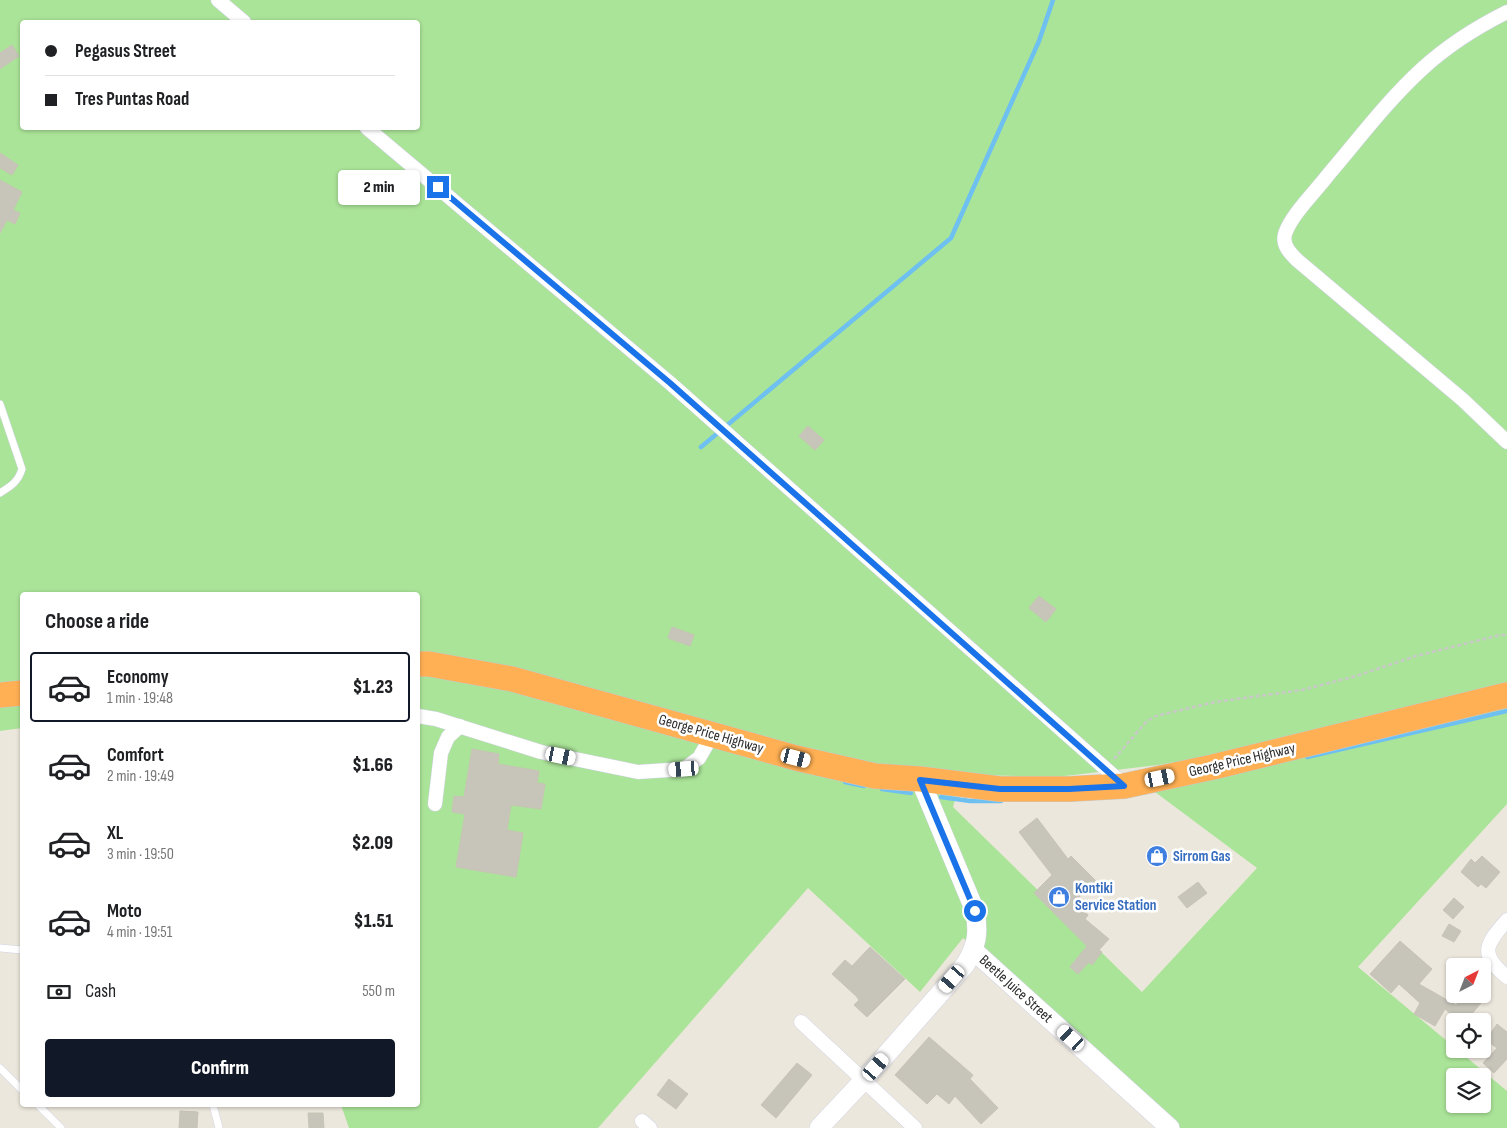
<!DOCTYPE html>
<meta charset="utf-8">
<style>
:root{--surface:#fff;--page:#f2f2f2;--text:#202124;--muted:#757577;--line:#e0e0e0;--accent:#111827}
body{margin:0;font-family:"Sofia Sans Condensed",sans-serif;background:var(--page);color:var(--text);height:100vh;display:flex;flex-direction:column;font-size:19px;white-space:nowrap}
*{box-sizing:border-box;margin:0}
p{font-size:16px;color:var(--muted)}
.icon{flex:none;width:28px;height:28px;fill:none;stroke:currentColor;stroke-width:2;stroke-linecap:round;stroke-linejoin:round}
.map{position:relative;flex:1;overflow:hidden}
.side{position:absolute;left:20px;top:592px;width:400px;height:515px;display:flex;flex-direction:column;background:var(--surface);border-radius:5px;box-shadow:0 1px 4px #0004}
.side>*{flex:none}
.hud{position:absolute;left:20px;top:20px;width:400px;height:110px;border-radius:5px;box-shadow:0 1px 4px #0004;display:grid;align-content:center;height:110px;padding:0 25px;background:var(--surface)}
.needle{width:32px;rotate:42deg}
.tools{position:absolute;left:1446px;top:958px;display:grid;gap:10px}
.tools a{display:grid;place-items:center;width:45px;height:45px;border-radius:5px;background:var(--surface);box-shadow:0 1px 4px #0004;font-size:25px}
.end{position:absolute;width:22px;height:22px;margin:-11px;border:6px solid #1a73e8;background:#fff;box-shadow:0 0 0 2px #fff}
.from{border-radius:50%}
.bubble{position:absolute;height:35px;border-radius:5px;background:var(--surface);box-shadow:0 1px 4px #0004;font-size:16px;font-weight:800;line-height:35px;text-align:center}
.car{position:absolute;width:15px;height:30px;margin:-15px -8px;border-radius:6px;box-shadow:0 0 4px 1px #0007;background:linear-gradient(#fff 24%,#345 0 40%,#fff 0 76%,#345 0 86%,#fff 0)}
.hud b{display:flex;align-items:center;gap:18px;height:48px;font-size:19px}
.hud b+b{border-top:1px solid var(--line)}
.hud i{width:12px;height:12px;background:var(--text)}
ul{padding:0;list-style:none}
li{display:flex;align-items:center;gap:15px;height:70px;margin:0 10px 8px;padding:0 15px;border:2px solid transparent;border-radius:5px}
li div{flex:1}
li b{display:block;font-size:19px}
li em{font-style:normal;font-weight:800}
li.current{border-color:var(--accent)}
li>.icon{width:45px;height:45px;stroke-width:1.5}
h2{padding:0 25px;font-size:22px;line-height:60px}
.pay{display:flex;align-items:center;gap:12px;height:55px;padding:0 25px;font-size:19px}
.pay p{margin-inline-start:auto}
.button{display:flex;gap:10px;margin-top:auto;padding:10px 25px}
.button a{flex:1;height:58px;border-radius:5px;background:var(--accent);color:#fff;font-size:20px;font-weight:800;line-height:58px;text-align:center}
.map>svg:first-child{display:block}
.green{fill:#aae498;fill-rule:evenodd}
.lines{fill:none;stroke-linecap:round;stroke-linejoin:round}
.stream{stroke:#6dc0f0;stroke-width:4.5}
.building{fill:#c7c5ba;stroke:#c8c3b6}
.lane-casing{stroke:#d1d3e3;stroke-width:8}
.street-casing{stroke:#d1d3e3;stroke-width:15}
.secondary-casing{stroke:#d1d3e3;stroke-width:20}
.highway-casing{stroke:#c8c8c8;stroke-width:26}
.path{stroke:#c8c8c8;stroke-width:2.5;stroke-dasharray:4 2.5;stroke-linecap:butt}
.lane{stroke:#fff;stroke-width:7}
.street{stroke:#fff;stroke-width:14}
.secondary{stroke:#fff;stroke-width:19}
.highway{stroke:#ffb054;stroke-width:25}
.route{stroke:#1a73e8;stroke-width:6}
.labels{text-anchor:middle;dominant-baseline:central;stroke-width:5;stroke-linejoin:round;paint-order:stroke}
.street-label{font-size:15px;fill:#2a2a2a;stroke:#fff}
.shop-label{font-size:15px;font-weight:bold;fill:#366cbe;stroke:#fff;text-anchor:start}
</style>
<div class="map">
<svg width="1507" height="1128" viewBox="0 0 1507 1128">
<rect width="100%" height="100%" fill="#ece7dc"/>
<path class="green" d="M0 0H1507V683L1217 755 1158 765 1056 777 977 775 957 792 953 807 1142 992 1257 868 1147 786 1507 700V804L1358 967 1507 1091V1128H1177L963 938 920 992 808 888 598 1128H349L341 1105H418V595H22V728L0 731ZM22 22H418V128H22ZM1455 1076H1482V1104H1455Z"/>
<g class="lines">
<path class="stream" d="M701 447 951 238 1039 41 1053 0
M1307 757 1507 711
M845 782 864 786
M882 789 911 793
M941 797 970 801H1001"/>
</g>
<path class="building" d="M12 45 19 56 0 69V53Z
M0 153 18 165 12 175 0 168Z
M0 180 22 192 13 210 20 213 15 224 7 220 0 233Z
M808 426 824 440 815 450 799 436Z
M1039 596 1056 609 1046 622 1029 608Z
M672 627 694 635 690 646 668 638Z
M472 749 499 754 498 764 539 771 537 783 545 784 541 809 511 805 507 830 523 833 516 877 456 867 465 814 452 812 454 796 464 797Z
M1037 818 1068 859 1071 856 1096 881 1074 902 1088 915 1085 919 1109 939 1099 950 1102 952 1092 965 1089 962 1078 974 1070 967 1087 946 1034 893 1052 875 1019 832Z
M1482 856 1500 872 1486 888 1481 884 1478 887 1461 872 1471 859 1475 863Z
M1198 882 1207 893 1187 908 1178 897Z
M1454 898 1464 907 1453 919 1443 910Z
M1449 924 1461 931 1454 942 1442 936Z
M1400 941 1432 969 1419 984 1456 1005 1466 994H1470L1481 1003 1466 1021H1459L1445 1009 1435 1026 1414 1014 1420 1003 1399 984 1391 993 1370 974Z
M870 947 905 979 867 1017 854 1005 859 1000 856 996 832 974 845 960 852 966Z
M1497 1024 1507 1032V1059L1494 1073 1483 1063 1497 1048 1486 1040Z
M929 1037 973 1075 970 1079 998 1108 981 1124 955 1096 949 1104 937 1094 927 1104 895 1075Z
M797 1063 812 1075 776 1118 761 1105Z
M669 1079 688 1094 676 1109 657 1095Z
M180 1111 198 1112 197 1128H179Z
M308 1113H323L324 1128H309Z"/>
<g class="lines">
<g class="lane-casing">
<path id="lane" d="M0 404 22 469C18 482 11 486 0 493
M0 948 22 950
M0 1068 22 1090
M38 1105 61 1128
M213 1105 219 1128"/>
</g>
<g class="street-casing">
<path id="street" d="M218 0 244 22
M1507 12C1477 27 1447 46 1422 69 1387 101 1358 140 1328 175 1316 191 1291 215 1285 234 1282 245 1290 253 1297 260L1463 400 1507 442
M367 128 670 383 1124 785
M418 716 436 719 541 752 638 772 684 769 699 758 713 734
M435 804 441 753 448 737 460 726
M1507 920C1485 945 1479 954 1507 977
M801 1022 915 1128
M642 1121 650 1128"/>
</g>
<g class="secondary-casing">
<path id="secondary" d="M974 951 1170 1128
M819 1128 863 1081 965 965C977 945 979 934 975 911L920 779"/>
</g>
<g class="highway-casing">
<path id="highway" d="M418 664H429L512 679 796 758 875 776 920 779 1000 789H1069L1124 786 1213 767 1507 695
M0 695 22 693"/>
</g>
<path class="path" d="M1114 759 1140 729 1147 721 1156 716 1215 702 1302 690 1356 676 1416 656 1500 635H1507"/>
<use href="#lane" class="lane"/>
<use href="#street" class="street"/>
<use href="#secondary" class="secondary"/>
<use href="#highway" class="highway"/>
</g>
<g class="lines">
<path class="route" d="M438 187 670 383 1124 786 1069 789H1000L920 780 975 911"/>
</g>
<defs>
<g id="shop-disc" transform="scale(1.125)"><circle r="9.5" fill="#3f7fe0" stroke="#fff"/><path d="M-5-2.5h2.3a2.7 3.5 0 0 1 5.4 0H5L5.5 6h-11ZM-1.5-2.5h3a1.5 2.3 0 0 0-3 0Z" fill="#fff"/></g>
</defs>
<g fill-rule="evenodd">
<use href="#shop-disc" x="1157" y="856"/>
<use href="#shop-disc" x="1059" y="897"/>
</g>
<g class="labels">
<g class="street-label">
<text transform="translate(711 734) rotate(16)">George Price Highway</text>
<text transform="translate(1242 760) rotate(-13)">George Price Highway</text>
<text transform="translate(1016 989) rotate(42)">Beetle Juice Street</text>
</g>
<g class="shop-label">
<text x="1173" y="856">Sirrom Gas</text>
<text x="1075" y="888">Kontiki<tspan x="1075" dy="17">Service Station</tspan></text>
</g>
</g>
</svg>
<div class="tools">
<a><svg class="needle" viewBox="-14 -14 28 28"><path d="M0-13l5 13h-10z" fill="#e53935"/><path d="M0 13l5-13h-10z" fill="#757577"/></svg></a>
<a><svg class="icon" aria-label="locate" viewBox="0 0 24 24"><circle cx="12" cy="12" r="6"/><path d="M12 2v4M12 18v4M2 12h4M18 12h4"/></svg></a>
<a><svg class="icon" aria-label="layers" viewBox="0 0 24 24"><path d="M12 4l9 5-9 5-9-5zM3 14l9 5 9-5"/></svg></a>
</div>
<i class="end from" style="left:975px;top:911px"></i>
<i class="end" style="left:438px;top:187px"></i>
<div class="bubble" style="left:338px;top:170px;width:82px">2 min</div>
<i class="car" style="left:561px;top:756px;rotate:102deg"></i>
<i class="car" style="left:796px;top:758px;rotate:104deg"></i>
<i class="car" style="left:684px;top:769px;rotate:266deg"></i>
<i class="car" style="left:1160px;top:778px;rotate:78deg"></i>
<i class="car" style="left:952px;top:979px;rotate:221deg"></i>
<i class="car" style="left:1071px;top:1038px;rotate:312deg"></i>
<i class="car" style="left:876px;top:1067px;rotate:41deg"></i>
<div class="hud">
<b><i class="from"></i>Pegasus Street</b>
<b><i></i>Tres Puntas Road</b>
</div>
<section class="side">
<h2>Choose a ride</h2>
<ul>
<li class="current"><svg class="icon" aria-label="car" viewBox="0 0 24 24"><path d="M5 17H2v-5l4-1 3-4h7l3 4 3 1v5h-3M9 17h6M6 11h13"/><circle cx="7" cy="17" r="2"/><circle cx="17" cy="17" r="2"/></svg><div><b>Economy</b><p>1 min · 19:48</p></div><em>$1.23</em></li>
<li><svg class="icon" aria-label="car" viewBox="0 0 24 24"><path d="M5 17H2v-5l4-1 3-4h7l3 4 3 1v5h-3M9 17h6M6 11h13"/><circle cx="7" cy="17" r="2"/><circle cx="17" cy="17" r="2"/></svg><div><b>Comfort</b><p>2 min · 19:49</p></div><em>$1.66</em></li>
<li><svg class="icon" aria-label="car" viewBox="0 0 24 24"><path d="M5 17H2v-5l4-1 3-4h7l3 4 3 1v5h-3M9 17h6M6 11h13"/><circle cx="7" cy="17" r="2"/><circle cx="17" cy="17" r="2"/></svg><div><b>XL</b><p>3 min · 19:50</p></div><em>$2.09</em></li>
<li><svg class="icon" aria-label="car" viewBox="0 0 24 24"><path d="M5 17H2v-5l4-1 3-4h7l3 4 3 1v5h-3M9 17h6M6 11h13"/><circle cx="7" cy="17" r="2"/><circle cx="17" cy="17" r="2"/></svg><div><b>Moto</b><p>4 min · 19:51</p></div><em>$1.51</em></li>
</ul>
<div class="pay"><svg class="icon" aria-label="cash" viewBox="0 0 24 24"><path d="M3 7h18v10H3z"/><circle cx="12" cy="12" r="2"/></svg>Cash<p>550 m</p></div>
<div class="button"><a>Confirm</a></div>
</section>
</div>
